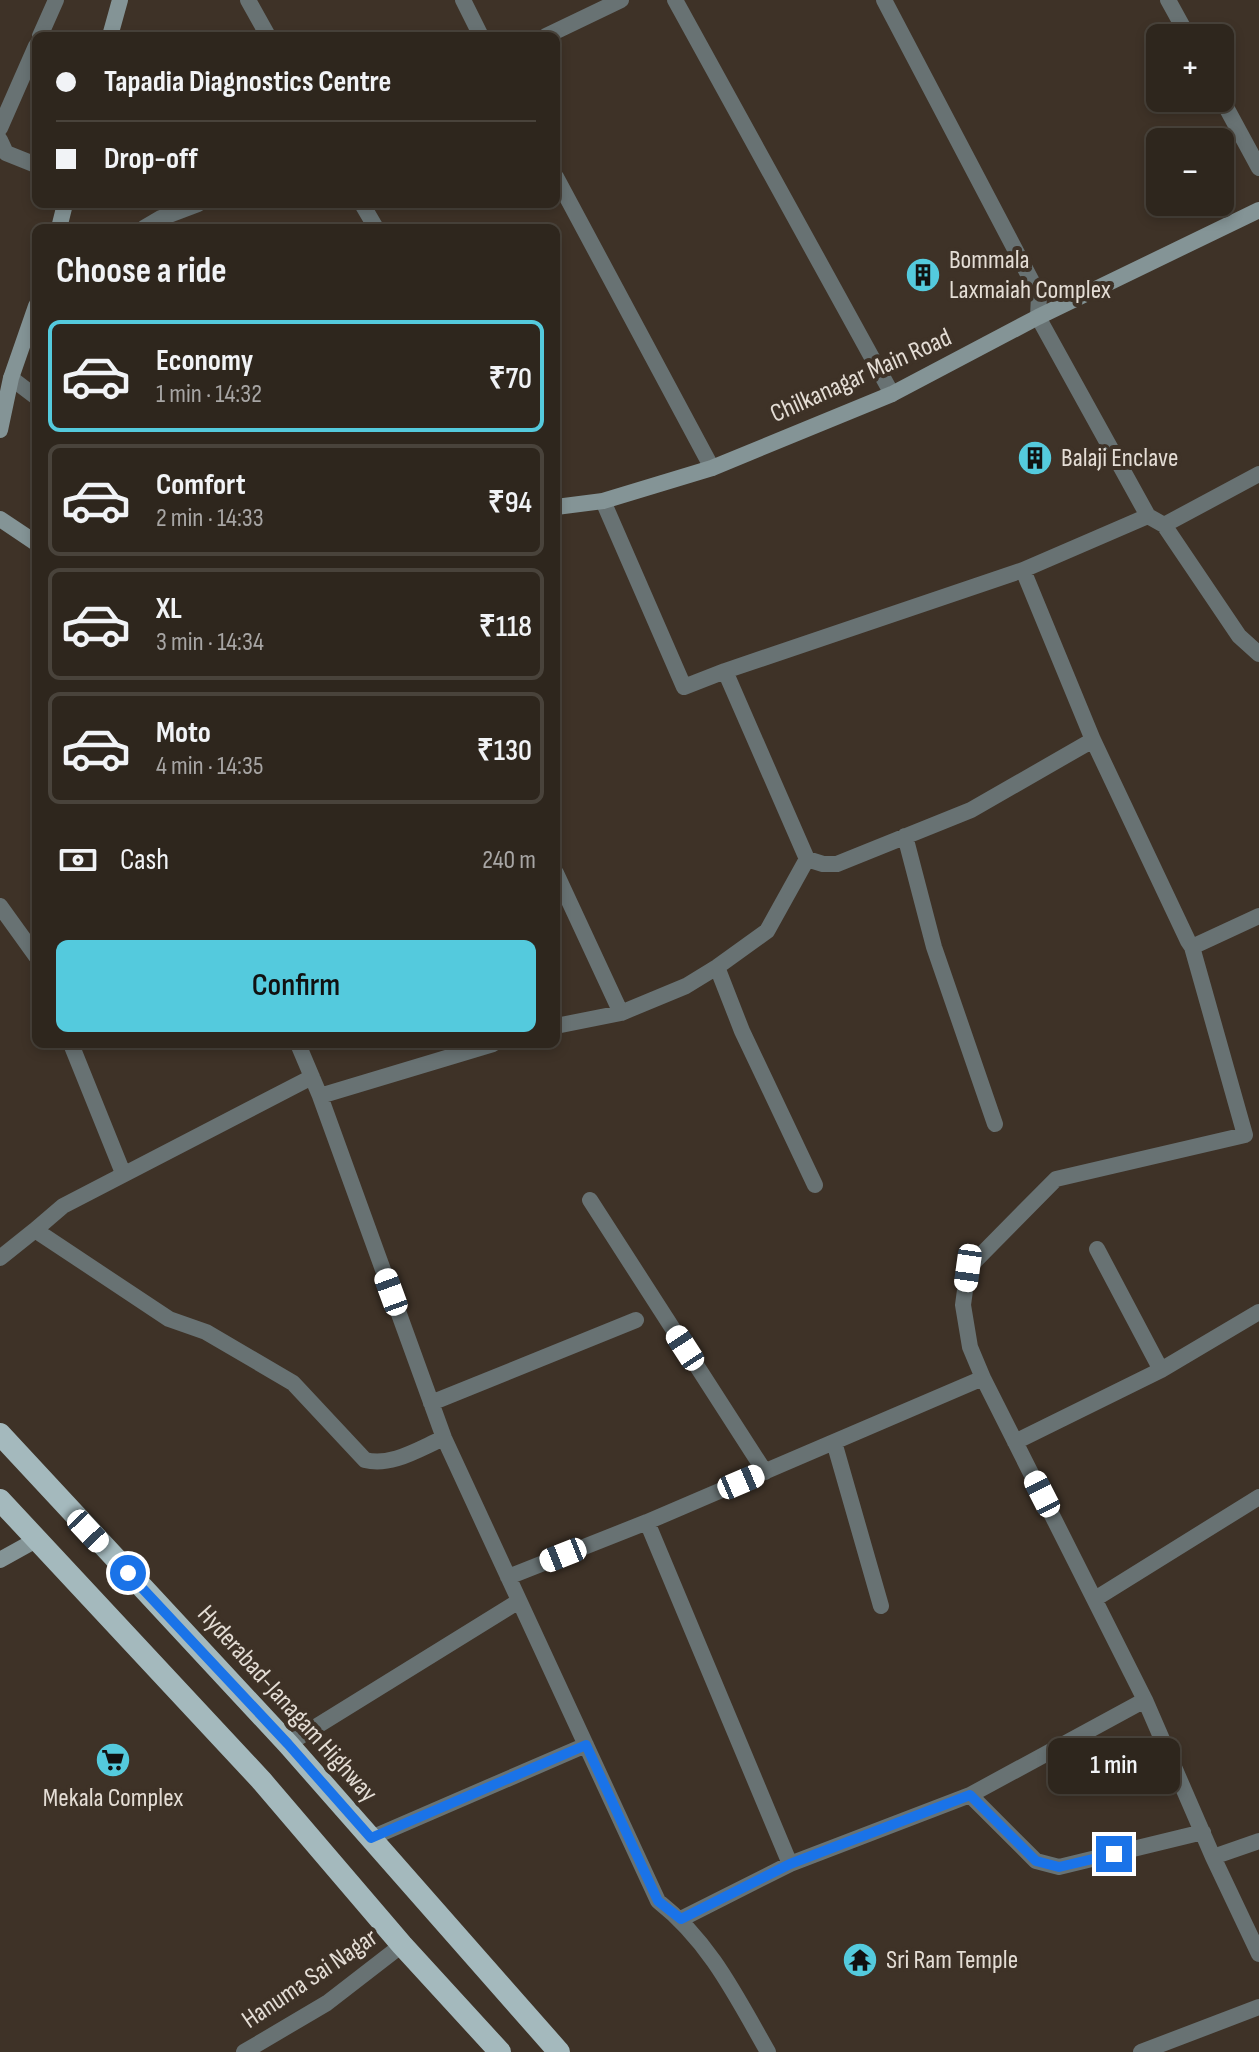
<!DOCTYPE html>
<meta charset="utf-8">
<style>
:root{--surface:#2e261d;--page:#362e26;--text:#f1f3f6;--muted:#a7a5a4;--line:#49433b;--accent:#54cadd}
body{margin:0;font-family:"Sofia Sans Condensed",sans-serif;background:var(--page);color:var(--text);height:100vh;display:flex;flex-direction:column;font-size:30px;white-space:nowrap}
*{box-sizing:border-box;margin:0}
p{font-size:26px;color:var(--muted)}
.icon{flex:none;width:44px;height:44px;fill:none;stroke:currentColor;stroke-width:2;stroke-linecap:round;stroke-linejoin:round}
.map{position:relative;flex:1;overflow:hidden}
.sheet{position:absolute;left:32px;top:224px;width:528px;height:824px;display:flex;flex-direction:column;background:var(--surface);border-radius:12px;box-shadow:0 4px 12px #0003,0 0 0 2px var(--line)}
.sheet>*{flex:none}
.top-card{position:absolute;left:32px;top:32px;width:528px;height:176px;border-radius:12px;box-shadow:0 4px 12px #0003,0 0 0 2px var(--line);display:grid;align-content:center;height:176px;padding:0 24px;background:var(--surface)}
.tools{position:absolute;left:1146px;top:24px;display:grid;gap:16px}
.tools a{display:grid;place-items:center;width:88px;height:88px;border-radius:12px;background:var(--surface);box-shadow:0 4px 12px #0003,0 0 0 2px var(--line);font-size:40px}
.end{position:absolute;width:36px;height:36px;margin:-18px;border:10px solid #1a73e8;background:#fff;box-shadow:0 0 0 4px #fff}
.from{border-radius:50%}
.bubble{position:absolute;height:56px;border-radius:12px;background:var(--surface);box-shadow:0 4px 12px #0003,0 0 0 2px var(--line);font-size:26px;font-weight:600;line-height:56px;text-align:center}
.car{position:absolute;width:24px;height:48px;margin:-24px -12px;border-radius:10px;box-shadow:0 0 6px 2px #0007;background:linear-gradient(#fff 24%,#345 0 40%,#fff 0 76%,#345 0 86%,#fff 0)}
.top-card b{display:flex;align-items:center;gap:28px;height:76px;font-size:30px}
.top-card b+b{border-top:2px solid var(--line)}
.top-card i{width:20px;height:20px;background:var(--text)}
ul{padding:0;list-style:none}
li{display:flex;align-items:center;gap:24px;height:112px;margin:0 16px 12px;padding:0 8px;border:4px solid var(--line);border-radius:12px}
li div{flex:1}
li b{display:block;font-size:30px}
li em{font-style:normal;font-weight:600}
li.active{border-color:var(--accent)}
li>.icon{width:72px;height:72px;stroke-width:1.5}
h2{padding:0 24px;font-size:36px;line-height:96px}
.pay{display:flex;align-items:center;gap:20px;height:88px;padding:0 24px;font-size:30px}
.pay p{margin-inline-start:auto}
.cta{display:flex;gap:16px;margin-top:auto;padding:16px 24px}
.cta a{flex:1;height:92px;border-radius:12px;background:var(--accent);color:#111;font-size:32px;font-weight:600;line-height:92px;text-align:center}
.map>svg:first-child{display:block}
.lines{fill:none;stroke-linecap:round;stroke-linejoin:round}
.service{stroke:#687273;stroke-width:16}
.minor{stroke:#687273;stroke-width:16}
.secondary{stroke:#849496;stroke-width:16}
.trunk{stroke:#a4b9bd;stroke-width:22}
.route{stroke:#1a73e8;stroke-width:10}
.labels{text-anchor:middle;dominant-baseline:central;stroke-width:8;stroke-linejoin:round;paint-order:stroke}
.poi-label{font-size:26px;fill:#e4ddd5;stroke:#3e3227;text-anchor:start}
.street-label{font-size:26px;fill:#e4ddd5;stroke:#3e3227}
</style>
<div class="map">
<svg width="1259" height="2052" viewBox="0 0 1259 2052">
<rect width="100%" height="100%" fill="#3e3227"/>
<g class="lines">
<path class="service" d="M40 36 56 0
M0 128 36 46
M0 140 6 153 36 165"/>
<path class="minor" d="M248 0 268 36
M463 0 481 36
M675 0 892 394
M884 0 1039 295 1038 317 1148 516 1164 525 1239 636 1259 654
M1168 0 1189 38
M546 36 621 0
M1220 96 1259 168
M556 177 712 468
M362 204 376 228
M144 228 161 218 198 204
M11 378 36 397
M603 501 684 687 725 671 1023 570 1148 516
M1164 525 1259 474
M1023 570 1093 740 1188 941 1192 947 1259 916
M725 671 807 859
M905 836 934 947 995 1124
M556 873 621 1013
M0 906 36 956
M1192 947 1245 1135 1056 1179 968 1268 963 1305 970 1347 983 1378 1145 1700 1213 1857 1259 1954
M717 967 742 1031 815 1185
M556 1026 621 1013 686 986 717 967 767 931 807 859 823 864H837L971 810 1093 740
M71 1044 123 1173
M298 1044 320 1096 444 1438 658 1901C710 1942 736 1996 768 2052
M320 1096 493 1044
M590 1200 765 1472
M35 1230 63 1206 312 1077
M1097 1249 1161 1370
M0 1258 35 1230 169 1319 206 1332 293 1383 365 1460C392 1467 420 1448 444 1438
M431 1403 636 1320
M834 1442 881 1606
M1015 1442 1161 1370 1259 1312
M647 1522 790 1864
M508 1577 647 1522 983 1378
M1095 1599 1259 1497
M288 1744 519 1601
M970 1795 1145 1700
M371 1838 586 1745
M1213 1857 1259 1841
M681 1919 790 1864 970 1795 1036 1861 1059 1867 1203 1832
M244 2052 327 2003 402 1945
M1141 2052 1259 2007"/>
<path class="secondary" d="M110 36 120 0
M59 228 65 204
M0 430 11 378 36 306
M556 507 603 501 712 468 892 394 1038 317 1259 210
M0 519 36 543
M0 1560 36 1540"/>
<path class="trunk" d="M0 1434 288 1744 559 2052
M0 1500 261 1780 402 1945 500 2052"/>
</g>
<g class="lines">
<path class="route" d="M128 1573 288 1744 371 1838 586 1745 658 1901 681 1919 790 1864 970 1795 1036 1861 1059 1867 1114 1854"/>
</g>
<defs>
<g id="building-disc" transform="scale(1.8)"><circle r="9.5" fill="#54cadd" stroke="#3e3227"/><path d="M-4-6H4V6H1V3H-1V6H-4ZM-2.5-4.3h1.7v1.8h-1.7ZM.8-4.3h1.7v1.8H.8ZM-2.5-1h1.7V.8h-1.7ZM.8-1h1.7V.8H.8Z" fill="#111"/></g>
<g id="supermarket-disc" transform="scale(1.8)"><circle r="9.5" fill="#54cadd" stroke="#3e3227"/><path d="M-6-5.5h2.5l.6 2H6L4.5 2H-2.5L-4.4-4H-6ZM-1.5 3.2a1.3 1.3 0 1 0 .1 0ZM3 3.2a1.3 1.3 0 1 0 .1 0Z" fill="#111"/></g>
<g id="temple-disc" transform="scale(1.8)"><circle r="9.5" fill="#54cadd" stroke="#3e3227"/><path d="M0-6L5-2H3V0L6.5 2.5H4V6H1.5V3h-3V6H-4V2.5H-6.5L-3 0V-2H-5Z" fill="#111"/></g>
</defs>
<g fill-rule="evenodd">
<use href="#building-disc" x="923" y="275"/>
<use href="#building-disc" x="1035" y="458"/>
<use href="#supermarket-disc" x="113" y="1760"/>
<use href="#temple-disc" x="860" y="1960"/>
</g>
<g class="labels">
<g class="poi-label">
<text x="949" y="260">Bommala<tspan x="949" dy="30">Laxmaiah Complex</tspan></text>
<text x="1061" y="458">Balaji Enclave</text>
<text x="113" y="1798" text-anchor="middle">Mekala Complex</text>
<text x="886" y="1960">Sri Ram Temple</text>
</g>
<g class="street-label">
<text transform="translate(861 376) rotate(-24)">Chilkanagar Main Road</text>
<text transform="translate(287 1704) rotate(48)">Hyderabad-Janagam Highway</text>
<text transform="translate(310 1979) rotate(-34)">Hanuma Sai Nagar</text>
</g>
</g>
</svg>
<div class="tools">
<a>+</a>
<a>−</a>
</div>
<i class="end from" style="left:128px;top:1573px"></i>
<i class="end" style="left:1114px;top:1854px"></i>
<div class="bubble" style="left:1048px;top:1738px;width:132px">1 min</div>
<i class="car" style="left:968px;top:1268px;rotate:188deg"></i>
<i class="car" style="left:391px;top:1292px;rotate:340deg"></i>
<i class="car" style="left:685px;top:1348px;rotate:327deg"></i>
<i class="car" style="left:741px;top:1482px;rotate:67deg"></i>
<i class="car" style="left:1042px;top:1494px;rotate:333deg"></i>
<i class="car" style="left:88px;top:1531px;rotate:137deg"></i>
<i class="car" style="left:563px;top:1555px;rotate:248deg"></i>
<div class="top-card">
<b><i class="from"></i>Tapadia Diagnostics Centre</b>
<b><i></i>Drop-off</b>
</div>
<section class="sheet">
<h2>Choose a ride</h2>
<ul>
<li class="active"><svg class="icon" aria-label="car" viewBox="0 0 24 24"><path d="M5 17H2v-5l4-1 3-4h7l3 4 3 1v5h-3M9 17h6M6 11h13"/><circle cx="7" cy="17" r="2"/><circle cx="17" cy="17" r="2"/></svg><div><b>Economy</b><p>1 min · 14:32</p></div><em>₹70</em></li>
<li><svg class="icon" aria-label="car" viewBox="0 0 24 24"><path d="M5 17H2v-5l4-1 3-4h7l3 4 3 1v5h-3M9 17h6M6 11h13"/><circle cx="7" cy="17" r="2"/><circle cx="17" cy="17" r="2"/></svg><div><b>Comfort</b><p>2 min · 14:33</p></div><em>₹94</em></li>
<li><svg class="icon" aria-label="car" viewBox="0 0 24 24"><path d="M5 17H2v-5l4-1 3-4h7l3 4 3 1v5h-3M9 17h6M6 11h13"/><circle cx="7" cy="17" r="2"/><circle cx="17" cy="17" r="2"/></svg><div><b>XL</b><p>3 min · 14:34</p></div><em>₹118</em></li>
<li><svg class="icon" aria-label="car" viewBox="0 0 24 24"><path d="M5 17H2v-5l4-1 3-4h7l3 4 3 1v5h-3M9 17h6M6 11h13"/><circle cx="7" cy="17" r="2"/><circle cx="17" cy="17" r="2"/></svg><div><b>Moto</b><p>4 min · 14:35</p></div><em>₹130</em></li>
</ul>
<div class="pay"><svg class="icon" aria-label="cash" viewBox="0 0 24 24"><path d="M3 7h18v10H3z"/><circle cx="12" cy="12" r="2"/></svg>Cash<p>240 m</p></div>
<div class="cta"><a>Confirm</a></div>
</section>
</div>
